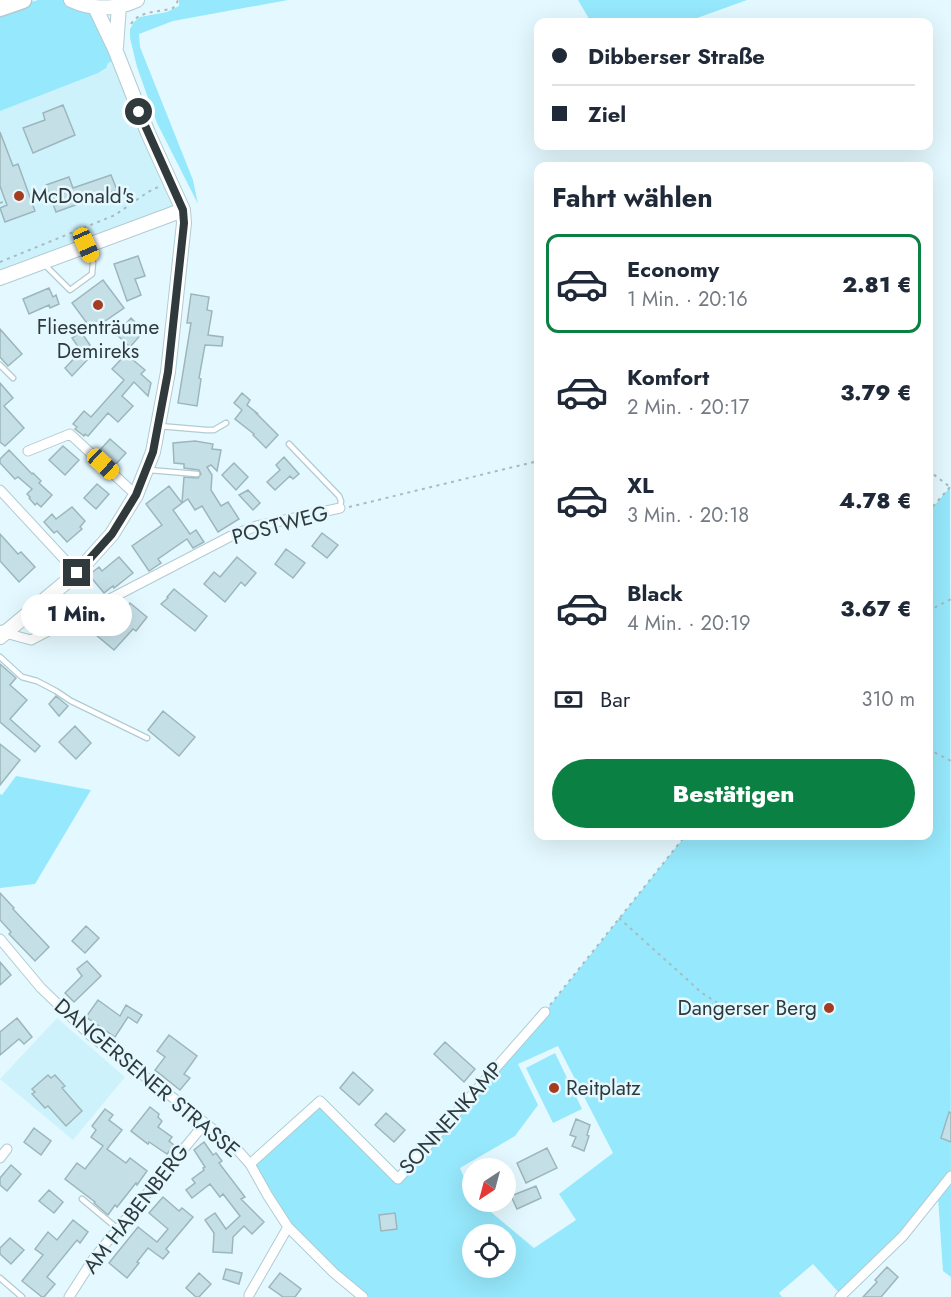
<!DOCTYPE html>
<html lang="de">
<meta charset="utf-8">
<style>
:root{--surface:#fff;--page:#f2f2f3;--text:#1f2937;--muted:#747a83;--line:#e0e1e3;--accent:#0b8043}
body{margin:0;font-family:Jost,sans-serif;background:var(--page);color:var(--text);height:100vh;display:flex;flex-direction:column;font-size:22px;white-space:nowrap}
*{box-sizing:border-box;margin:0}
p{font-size:20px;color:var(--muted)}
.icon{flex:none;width:33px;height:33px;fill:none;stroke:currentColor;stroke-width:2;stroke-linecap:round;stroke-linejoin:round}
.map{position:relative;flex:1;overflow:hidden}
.details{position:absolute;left:534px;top:162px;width:399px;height:678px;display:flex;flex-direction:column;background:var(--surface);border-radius:12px;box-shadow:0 6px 24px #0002}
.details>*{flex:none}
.hud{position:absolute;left:534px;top:18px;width:399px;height:132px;border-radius:12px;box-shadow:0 6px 24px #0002;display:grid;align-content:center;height:132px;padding:0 18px;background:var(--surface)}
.needle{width:39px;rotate:216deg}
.buttons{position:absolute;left:462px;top:1158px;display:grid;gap:12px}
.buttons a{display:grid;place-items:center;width:54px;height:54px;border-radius:50%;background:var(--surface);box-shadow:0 6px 24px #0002;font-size:30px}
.end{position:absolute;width:27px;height:27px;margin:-14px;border:8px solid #303a3d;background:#fff;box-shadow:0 0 0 3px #fff}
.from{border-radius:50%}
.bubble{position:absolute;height:42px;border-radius:21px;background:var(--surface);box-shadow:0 6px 24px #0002;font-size:20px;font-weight:800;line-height:42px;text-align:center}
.car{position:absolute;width:18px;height:36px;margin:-18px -9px;border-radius:8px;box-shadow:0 0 4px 2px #0007;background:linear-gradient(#f5c518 24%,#345 0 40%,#f5c518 0 76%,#345 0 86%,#f5c518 0)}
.hud b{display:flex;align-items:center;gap:21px;height:57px;font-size:22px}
.hud b+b{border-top:2px solid var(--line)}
.hud i{width:15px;height:15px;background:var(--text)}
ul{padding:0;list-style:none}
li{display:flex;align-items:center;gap:18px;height:99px;margin:0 12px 9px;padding:0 6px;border:3px solid transparent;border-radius:12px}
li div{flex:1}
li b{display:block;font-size:22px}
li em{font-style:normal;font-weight:800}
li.active{border-color:var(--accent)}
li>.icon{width:54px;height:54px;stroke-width:1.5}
h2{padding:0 18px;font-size:27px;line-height:72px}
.pay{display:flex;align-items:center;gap:15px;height:66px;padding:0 18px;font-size:22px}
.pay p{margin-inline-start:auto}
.action{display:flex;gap:12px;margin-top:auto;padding:12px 18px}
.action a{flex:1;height:69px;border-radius:36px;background:var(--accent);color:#fff;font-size:24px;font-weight:800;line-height:69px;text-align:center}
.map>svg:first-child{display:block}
.built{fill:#cef2fc}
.green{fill:#96e8fc;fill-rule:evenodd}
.building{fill:#c5dfe6;stroke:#9cb6bc;stroke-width:1.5}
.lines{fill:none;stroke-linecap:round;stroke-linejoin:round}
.lane-casing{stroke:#b1cbd2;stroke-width:7}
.street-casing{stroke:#b1cbd2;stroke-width:11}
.secondary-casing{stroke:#b1cbd2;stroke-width:16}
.highway-casing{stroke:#b1cbd2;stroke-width:19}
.path{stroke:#a9bbc0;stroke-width:2;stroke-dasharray:3 4.5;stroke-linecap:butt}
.lane{stroke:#fff;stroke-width:4.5}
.street{stroke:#fff;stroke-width:9}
.secondary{stroke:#fff;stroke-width:14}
.highway{stroke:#fff;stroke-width:16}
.route{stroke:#303a3d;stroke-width:8}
.poi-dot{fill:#a53c22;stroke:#e4f9ff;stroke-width:2}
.labels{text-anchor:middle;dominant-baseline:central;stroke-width:5;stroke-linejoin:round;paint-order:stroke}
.poi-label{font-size:21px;fill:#303a3d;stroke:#e4f9ff;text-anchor:start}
.street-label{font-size:21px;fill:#303a3d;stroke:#e4f9ff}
</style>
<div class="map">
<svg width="951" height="1297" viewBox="0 0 951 1297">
<rect width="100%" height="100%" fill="#e4f9ff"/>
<path class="built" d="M118 58 183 210 0 278V109Z
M57 1018 125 1077 73 1140 0 1079Z"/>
<path class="green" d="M38 0H63L89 12 96 19 118 58 108 63 106 68 98 73 0 111V12Z
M179 0H288L173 21 139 34 140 47 193 180 198 204 157 123 137 67 130 38V29L134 22 140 17 167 12 179 6Z
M578 0H747L686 22H591Z
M950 487 951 1277 943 1271 938 1197 841 1295 813 1264 779 1293 782 1297H363L288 1227 250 1164 320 1101 398 1179 545 1012 685 836H928L929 512ZM558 1046 613 1153 559 1194 576 1220 534 1248 479 1202H472V1196L460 1168 515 1136 538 1105 518 1064ZM472 1234H506V1268H472Z
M16 776 91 790 35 884 0 888V794L2 795Z
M555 1053 582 1109 553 1123 526 1068Z"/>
<path class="building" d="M63 105 75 135 33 153 23 128 45 120 43 113Z
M0 132 13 166 18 164 35 211 5 222 0 208 7 205 0 186Z
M111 175 117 190 56 212 46 185 69 177 73 188Z
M138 256 145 276 135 279 141 295 127 301 114 264Z
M103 280 124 308 92 330 72 303Z
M49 288 53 297 56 295 59 304 50 308 49 305 29 314 23 299Z
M191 294 209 297 207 310 212 311 208 335 223 337 222 346 205 345 199 378 201 379 197 406 178 403 191 323H187Z
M131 318 144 331 130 347 116 334Z
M0 329 22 354 8 366 0 357Z
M81 332 90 345 81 351 72 338Z
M83 349 90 357 72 376 65 368Z
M126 354 145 370 141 374 151 383 148 396 134 382 122 396 133 406 118 422 108 413 88 436 85 434 84 436 75 429 77 427 73 424 84 411 91 417 124 380 112 369Z
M0 383 13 398 4 406 24 428 5 446 0 442Z
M242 393 250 400 247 405 257 413H256L278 435 266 448 253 435 254 434 235 419 242 410 234 403Z
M110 439 126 453 115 465 100 450Z
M195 441 213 444 212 449 221 450 217 471 211 465 207 467 212 475 211 490 221 506 228 502 239 519 218 532 202 506 195 510 188 499 182 503 184 477 198 478 201 474 199 470 184 468V464L174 463 173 443Z
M63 446 79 460 65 475 49 460Z
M9 450 32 474 33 473 41 481 39 483 52 495 41 507 37 503 35 505 29 498 30 497 27 494 32 489 18 477 15 479 0 463V459Z
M284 457 299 474 293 479 290 476 275 490 267 482 280 470 276 465Z
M234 463 248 477 236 490 222 475Z
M97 484 109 494 96 509 84 498Z
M169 486 182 503 173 510 190 534 196 530 204 542 193 548 187 539 158 559 161 563 149 571 132 546 162 525 146 504Z
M248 490 260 503 253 510 239 495Z
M72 507 85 521 80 527 82 529 67 542 57 531 54 533 44 522 52 514 56 519Z
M322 533 338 545 327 558 312 546Z
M0 534 18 554 21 552 35 567 19 582 0 561Z
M286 549 305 563 293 578 275 564Z
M119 557 133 573 114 588 113 586 104 593 89 575 99 567 102 571Z
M237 557 256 573 245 586 241 582 225 602 204 584 214 572 220 577Z
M174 589 207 616 195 631 161 604 168 598 167 597Z
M130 603 147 617 136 631 133 629 114 650 96 635 107 623 111 627Z
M0 664 16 678 10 685 27 700 10 719 40 746 35 752 0 722Z
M56 696 68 706 59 716 49 704Z
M163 711 195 737 179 756 148 730Z
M75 726 91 743 76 759 59 742Z
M0 744 20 760 0 785Z
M0 893 14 908 13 909 49 947 35 961 9 934 11 932 0 920Z
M86 926 99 938 85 953 72 941Z
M87 961 101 976 74 1002 65 993 82 976 77 969Z
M0 962 11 975 0 985Z
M98 1000 120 1016 126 1005 142 1015 137 1023 128 1017 115 1037 86 1017Z
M17 1018 32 1037 24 1044 19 1039 0 1055V1032Z
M169 1035 197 1056 184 1074 190 1078 180 1090 155 1070 165 1057 157 1051Z
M445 1042 475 1069 464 1082 434 1054Z
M353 1072 373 1090 359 1105 340 1088Z
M48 1075 51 1078 55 1075 65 1086 62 1088 82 1111 66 1126 48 1106 45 1108 32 1094 35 1092 32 1089Z
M150 1107 159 1114 158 1117 162 1121 158 1127 172 1137 169 1141 174 1145 167 1154 149 1142 148 1144 131 1131Z
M105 1109 113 1115 109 1120 122 1130 107 1149 126 1163 130 1158 147 1171 137 1185 136 1183 117 1207 115 1205 108 1215 94 1203 95 1202 65 1179 77 1163 85 1169 103 1146 91 1137 96 1130 92 1126Z
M949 1112 951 1113V1142L941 1138Z
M386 1113 405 1130 394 1142 375 1125Z
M576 1119 590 1125 587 1135 589 1136 584 1151 572 1146 576 1137 570 1135Z
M34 1128 51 1141 41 1155 24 1142Z
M204 1142 213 1155 216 1153 222 1161 219 1163 245 1197 241 1199 264 1222 252 1234 244 1226 233 1237 232 1253 213 1252 214 1233 205 1220 215 1213 226 1229 240 1216 223 1194 220 1197 210 1184 192 1198 186 1190 195 1183 192 1179 204 1170 203 1168 205 1167 194 1150Z
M547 1148 557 1168 526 1183 517 1163Z
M11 1165 21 1174 7 1191 0 1185V1178Z
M536 1186 541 1198 517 1209 511 1196Z
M49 1190 63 1202 54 1213 39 1201Z
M163 1197 179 1211 182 1208 193 1217 166 1249 169 1252 163 1259 148 1248 137 1262 139 1263 127 1278 109 1263 138 1227 157 1242 168 1229 149 1213Z
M395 1213 397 1229 381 1231 379 1215Z
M73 1220 88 1232 80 1243 77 1240 47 1277 55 1284 44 1297H42L22 1281 43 1255 35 1249 48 1232 57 1240Z
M10 1238 24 1250 11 1264 0 1254V1248Z
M887 1267 898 1277 881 1297H863L877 1282 875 1280Z
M226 1269 242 1273 239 1284 223 1279Z
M199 1273 211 1284 199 1297H196L186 1288Z
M280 1273 301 1289 295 1297H283L269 1287Z"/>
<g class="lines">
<g class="lane-casing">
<path id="lane" d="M44 264 70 290 92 274 93 262 87 249
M0 365 13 378
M159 426 206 430H214L226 423
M289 444 339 496 341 501 340 508
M149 470 197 474
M0 657 22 677 37 681 56 691 71 701 147 738
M82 1199 118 1229
M0 1278 22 1297"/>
</g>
<g class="street-casing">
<path id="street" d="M28 451 70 434 136 495
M0 490 77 573
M2 630 5 633 31 640 233 535 257 526 340 508
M0 939 41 988 91 1036 180 1103 234 1146 250 1164 268 1196 288 1227 334 1273 363 1297
M0 1158 7 1149
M250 1164 320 1101 398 1179 545 1012
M69 1297 94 1258 205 1123
M249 1297V1295L288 1227
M840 1297 903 1236 951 1176"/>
</g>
<g class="secondary-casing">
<path id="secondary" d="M71 0C92 10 116 10 137 0
M116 47 119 6
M0 278 183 210
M0 637 77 573 112 534 136 495 153 452 168 372 184 223 183 210 148 133 115 49 95 7"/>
</g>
<g class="highway-casing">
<path id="highway" d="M0 8 23 0"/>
</g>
<path class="path" d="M131 24C140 10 158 13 173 8L176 5 178 0
M0 203 6 201
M0 262 115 215 148 192 160 186
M928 470 950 487
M349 507 538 461
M928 512 950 487
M928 611 951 599
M928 749 951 761
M619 918 702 993 716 1002 724 1005
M550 1005 685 836"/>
<use href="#lane" class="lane"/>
<use href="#street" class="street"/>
<use href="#secondary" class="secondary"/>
<use href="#highway" class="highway"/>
</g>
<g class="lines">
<path class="route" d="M77 573 112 534 136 495 153 452 168 372 184 223 183 210 139 112"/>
</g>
<g class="poi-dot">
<circle cx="19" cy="196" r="6"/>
<circle cx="98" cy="305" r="6"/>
<circle cx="829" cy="1008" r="6"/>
<circle cx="554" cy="1088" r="6"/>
</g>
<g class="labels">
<g class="poi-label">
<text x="31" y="196">McDonald's</text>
<text x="98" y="327" text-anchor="middle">Fliesenträume<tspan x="98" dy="24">Demireks</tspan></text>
<text x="817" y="1008" text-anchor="end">Dangerser Berg</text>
<text x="566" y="1088">Reitplatz</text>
</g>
<g class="street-label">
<text transform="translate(280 525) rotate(-15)">POSTWEG</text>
<text transform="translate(147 1078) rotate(40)">DANGERSENER STRASSE</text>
<text transform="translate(451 1118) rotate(-48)">SONNENKAMP</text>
<text transform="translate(136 1209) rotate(-52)">AM HABENBERG</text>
</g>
</g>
</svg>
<div class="buttons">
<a><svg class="needle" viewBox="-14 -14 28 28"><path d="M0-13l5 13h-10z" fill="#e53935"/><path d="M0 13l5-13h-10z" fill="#747a83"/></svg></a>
<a><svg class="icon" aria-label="locate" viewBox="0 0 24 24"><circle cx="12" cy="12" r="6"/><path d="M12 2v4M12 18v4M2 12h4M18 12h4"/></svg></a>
</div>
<i class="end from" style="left:139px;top:112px"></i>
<i class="end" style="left:77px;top:573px"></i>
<div class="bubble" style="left:21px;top:594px;width:111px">1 Min.</div>
<i class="car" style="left:86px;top:245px;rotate:156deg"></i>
<i class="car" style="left:103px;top:464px;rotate:133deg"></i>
<div class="hud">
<b><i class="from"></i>Dibberser Straße</b>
<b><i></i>Ziel</b>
</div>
<section class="details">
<h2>Fahrt wählen</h2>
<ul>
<li class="active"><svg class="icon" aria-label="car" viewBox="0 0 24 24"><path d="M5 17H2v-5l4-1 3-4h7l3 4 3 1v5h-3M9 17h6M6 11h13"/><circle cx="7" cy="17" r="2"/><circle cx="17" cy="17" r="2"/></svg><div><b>Economy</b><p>1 Min. · 20:16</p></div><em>2.81 €</em></li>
<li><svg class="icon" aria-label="car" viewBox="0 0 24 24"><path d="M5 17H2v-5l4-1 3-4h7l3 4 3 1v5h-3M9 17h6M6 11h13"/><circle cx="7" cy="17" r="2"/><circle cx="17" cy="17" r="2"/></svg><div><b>Komfort</b><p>2 Min. · 20:17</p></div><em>3.79 €</em></li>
<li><svg class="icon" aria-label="car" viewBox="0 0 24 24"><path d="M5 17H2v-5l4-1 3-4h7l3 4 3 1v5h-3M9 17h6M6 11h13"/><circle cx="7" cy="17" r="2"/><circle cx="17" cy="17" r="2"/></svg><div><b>XL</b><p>3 Min. · 20:18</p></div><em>4.78 €</em></li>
<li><svg class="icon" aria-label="car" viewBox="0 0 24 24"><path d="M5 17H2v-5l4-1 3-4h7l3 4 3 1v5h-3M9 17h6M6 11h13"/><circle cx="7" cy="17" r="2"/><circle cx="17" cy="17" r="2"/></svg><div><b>Black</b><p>4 Min. · 20:19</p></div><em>3.67 €</em></li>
</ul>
<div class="pay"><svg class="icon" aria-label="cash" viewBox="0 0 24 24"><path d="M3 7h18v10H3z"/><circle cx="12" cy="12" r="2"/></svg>Bar<p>310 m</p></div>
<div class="action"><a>Bestätigen</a></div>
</section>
</div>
